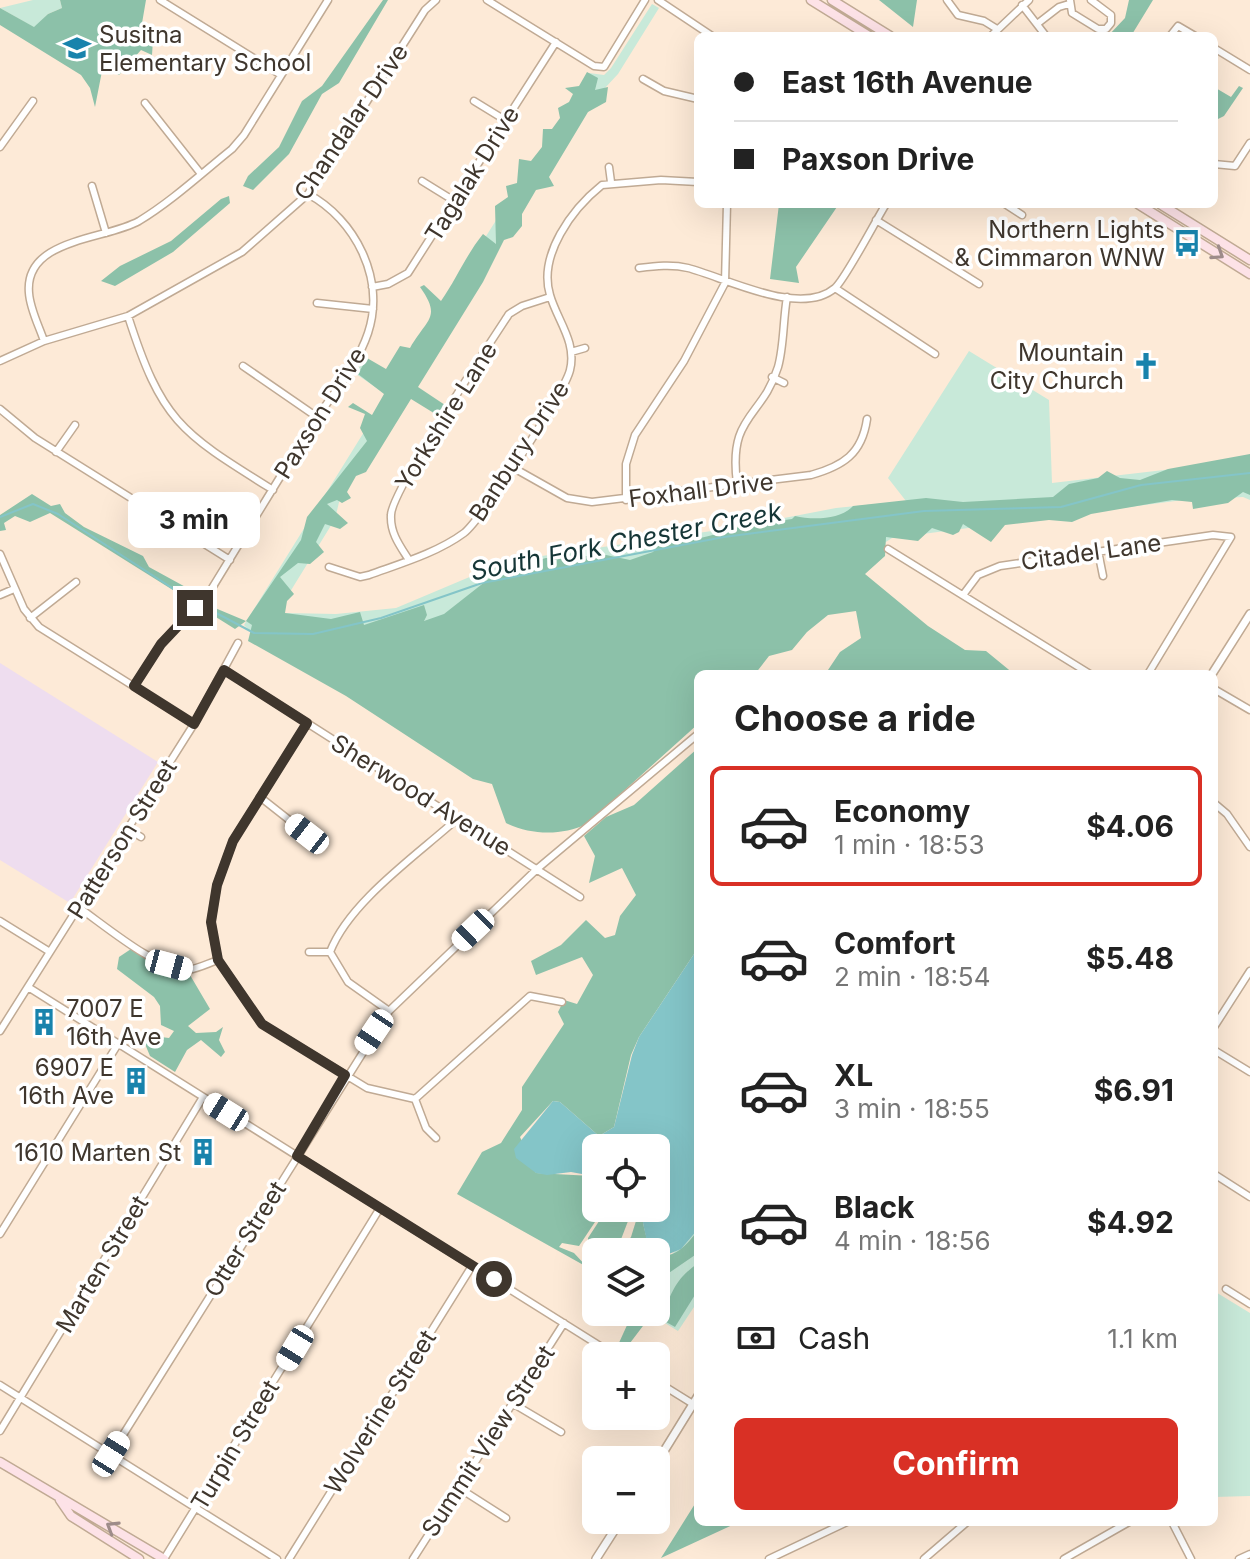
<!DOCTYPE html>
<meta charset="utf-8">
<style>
:root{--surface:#fff;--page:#f2f2f2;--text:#222;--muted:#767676;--line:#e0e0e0;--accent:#d93025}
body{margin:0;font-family:Inter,sans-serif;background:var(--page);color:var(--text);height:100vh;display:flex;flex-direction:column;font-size:30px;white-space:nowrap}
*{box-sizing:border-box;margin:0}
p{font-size:26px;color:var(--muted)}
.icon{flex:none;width:44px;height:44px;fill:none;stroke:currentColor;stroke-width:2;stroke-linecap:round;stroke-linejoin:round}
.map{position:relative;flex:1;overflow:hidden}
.side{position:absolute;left:694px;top:670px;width:524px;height:856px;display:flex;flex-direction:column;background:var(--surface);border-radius:12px;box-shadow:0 8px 32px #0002}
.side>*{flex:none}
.guide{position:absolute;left:694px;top:32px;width:524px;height:176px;border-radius:12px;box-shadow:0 8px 32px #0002;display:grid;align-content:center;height:176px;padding:0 40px;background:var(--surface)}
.fabs{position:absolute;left:582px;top:1134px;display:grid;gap:16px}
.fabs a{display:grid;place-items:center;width:88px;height:88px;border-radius:12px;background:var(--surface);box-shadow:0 8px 32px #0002;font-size:40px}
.end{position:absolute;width:36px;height:36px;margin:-18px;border:10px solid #3f362d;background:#fff;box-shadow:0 0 0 4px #fff}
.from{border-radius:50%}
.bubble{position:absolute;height:56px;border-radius:12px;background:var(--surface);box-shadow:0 8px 32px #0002;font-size:26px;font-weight:700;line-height:56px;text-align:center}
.car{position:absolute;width:24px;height:48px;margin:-24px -12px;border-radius:10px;box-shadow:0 0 6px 2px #0007;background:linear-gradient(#fff 24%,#345 0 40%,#fff 0 76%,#345 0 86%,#fff 0)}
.guide b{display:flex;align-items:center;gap:28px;height:76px;font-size:30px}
.guide b+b{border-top:2px solid var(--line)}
.guide i{width:20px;height:20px;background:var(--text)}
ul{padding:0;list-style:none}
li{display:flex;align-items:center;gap:24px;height:120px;margin:0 16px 12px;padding:0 24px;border:4px solid transparent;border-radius:12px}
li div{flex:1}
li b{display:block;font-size:30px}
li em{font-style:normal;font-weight:700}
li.current{border-color:var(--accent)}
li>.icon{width:72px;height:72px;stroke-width:1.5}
h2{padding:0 40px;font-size:36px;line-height:96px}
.pay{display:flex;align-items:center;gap:20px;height:88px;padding:0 40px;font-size:30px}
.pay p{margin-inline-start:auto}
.action{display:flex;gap:16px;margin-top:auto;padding:16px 40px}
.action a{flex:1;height:92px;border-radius:12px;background:var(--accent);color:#fff;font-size:32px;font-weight:700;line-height:92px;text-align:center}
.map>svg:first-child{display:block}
.education{fill:#eeddef}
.green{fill:#c8e9d9}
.forest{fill:#8cc1a9}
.water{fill:#84c5c8}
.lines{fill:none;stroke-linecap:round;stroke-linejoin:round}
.stream{stroke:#84c5c8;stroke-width:2}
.minor-casing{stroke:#c0aa94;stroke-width:9}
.tertiary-casing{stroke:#c0aa94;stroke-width:10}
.secondary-casing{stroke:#c0aa94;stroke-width:11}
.minor{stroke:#fff;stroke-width:6}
.tertiary{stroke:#fff;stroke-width:7}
.secondary{stroke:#fde2e7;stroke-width:8}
.oneway{stroke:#9e8c8a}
.route{stroke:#3f362d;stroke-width:10}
.labels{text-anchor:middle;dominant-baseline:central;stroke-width:7;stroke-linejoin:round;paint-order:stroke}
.poi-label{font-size:24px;fill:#3f362d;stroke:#fff;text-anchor:end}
.street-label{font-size:24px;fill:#3f362d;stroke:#fff}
.water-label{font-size:26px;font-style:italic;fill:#153637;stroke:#fff}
</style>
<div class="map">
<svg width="1250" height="1559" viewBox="0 0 1250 1559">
<rect width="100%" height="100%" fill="#fdead7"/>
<path class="education" d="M0 663 158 762 70 903 0 860Z"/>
<path class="green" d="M33 0H60L62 8 48 14 35 28 0 8Z
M652 4 659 8 618 74 578 117 340 498 335 519 285 600V613L336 614 396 608 498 565 535 557 732 528 836 508 906 501 888 478 969 351 1049 400 1052 483 1250 460V500L1243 497 1183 500 892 538 843 570 432 743 250 631 244 625 387 395 356 374 361 363 394 382 589 73 604 75 611 68Z
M698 1229V1301L678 1331 647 1312H656V1256L672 1254Z
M1214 1291 1250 1313V1496L1214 1497Z"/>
<path class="forest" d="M60 0H146L141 29 153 40 152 55 141 50 119 75 103 66 95 107 90 88 81 75 0 25V8L34 27 48 14 62 8Z
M383 0H388L339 83 322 94 289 154 253 190 243 186 248 176 279 147 302 101 322 86Z
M879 0H917L913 27Z
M1129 0H1153L1131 36H1108L1125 18Z
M587 72 598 78 595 90 608 87 606 102 588 112 549 177 554 186 536 190 522 214V226L513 237 504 240 483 282 418 387 445 405 437 415 411 399 366 472 356 476 347 492 351 498 342 503 337 500 327 504 348 523 340 529 325 524 316 542 324 552 310 564 298 563 280 577 294 594 287 601 285 613 331 619 360 612 364 625 424 605 427 615 424 621 444 614 500 570 546 558 606 555 630 560 653 552 665 537C696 545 718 532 747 525 762 522 778 521 792 519L795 516C812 520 841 520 853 506L926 498 963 502 1053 497 1069 484 1098 478 1107 471 1120 478 1140 480 1168 469 1250 454V495L1243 492 1228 503 1193 509 1192 502 1172 500 1091 514 1072 522 1049 520 1005 525 991 542 963 524 959 532 953 535 932 528 918 541 886 537 885 556 865 574 928 626 965 650 986 651 1014 674H814L828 670 840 652 861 638 856 611 828 615 807 632 792 650 769 656 755 674H698V724L587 824C561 836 531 835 506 823L492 784 473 779 346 696 248 641 252 625 246 621 235 629 50 513 30 522 15 516 4 523 6 530 0 531V515L32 494 51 506 60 504 65 513 84 527 143 556 149 567 191 590 215 608 246 621 301 540 307 517 367 441 360 428 365 414 348 407 353 403 372 415 384 394 358 374 367 358 386 369 400 346 410 348C427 318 442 318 420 287L424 285 441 301C457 278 466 255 483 234L496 244 495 206 508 197 506 186 517 183 519 159 531 161 542 147 543 129H552L560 118 558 108 569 102 573 94 565 88 579 86Z
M1239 86 1243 88 1224 116 1214 121V87L1231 97Z
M229 196 230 203 173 252 115 286 101 281 120 266 171 241 221 199Z
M779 204H839L796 267 799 283 770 279Z
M698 748V948L639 1037 631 1055 614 1127 599 1136 560 1102 553 1101 520 1137 536 1173 592 1176 596 1173V1208H589L596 1213 597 1219 579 1246 562 1243 559 1247 574 1253 587 1267 457 1194 482 1152 501 1143 522 1110V1087L564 1024 558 1012 564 1000 577 1004 593 975 582 957 536 975 531 961 561 945 586 920 605 938 615 935 620 916 636 895 622 868 589 883 595 856 584 836 606 817 634 805Z
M131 949 162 967 190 975 210 1009 188 1026 196 1033 216 1032 223 1027 219 1040 225 1052 221 1057 201 1040 187 1050 175 1072 150 1056 145 1044 153 1036 169 1038 174 1031 161 1025 160 1006 154 997 117 969 119 957Z
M599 1208H633L620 1242 600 1250 588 1247V1238L603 1215Z
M640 1208H645L643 1223 650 1252 623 1248 631 1237Z
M698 1229V1253L663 1277 656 1271V1256C673 1260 690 1243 698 1229Z
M698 1263V1290L675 1327 659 1318C675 1291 671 1283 698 1263Z
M633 1312H645L649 1318 627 1347 618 1345Z
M698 1499V1522H739L661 1558Z"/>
<path class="water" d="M698 948V1229L681 1249 659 1258 656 1252 649 1251 643 1223 645 1208H656V1175L669 1140 663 1139 653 1148H596V1173L593 1176 571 1172 547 1175 536 1173 516 1158 514 1149 553 1101 560 1102 599 1136 614 1127 632 1055 639 1037Z"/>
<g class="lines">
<path class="stream" d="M0 517 33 504 58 514 186 597 254 633 313 634 381 618 482 583 724 537 924 511 1061 507 1141 485 1250 473"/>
<g class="minor-casing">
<path id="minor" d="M160 0 281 75
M487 0 594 66 604 67 645 0
M658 0 712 36
M947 0 958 15 984 21 997 29
M1070 0 1072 13 1098 29H1106L1111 23V15L1091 0
M1022 5 1046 36
M1037 24 1059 7 1069 4
M991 36 1029 0
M1170 36 1178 26 1195 36
M1214 48 1250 70
M643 79 664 91 698 99
M474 101 505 120
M145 103 201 174
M0 147 33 101
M1214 164 1235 166 1250 143
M609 167 611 182
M422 181 456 202
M92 186 106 233
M1005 204 1022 215
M876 220 979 284
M639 268C655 266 672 264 688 268 724 277 800 318 835 288 846 278 876 220 886 204
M372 287 388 284 408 273 556 42
M835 288 935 354
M317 303 373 309
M128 316C162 422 180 432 273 490
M44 341C39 326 30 309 29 293 24 238 106 240 139 221 172 201 202 173 232 149L244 135 328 0
M571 352 585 348
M0 361 44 341 128 316 242 252 308 194 425 10 436 0
M243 366 317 417
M772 377 784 383
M0 409 35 438 230 560
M56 452 75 425
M512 467 567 498 592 502 811 475C843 466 862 454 867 419
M737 483C728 414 762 419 778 367 784 346 783 320 787 297
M626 500V464L635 435 684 361 725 283 727 204
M888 549 1090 674
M1098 551 1103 576
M0 554 24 609 39 627 194 724
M409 560C400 546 390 533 391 515 391 492 490 343 509 314L522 306 550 297
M329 567 360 577 369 575C399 564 437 553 464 533 481 520 565 392 570 370 577 342 557 320 550 295 538 255 572 209 602 185L661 180 698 182
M209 593C244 536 279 478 315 421 333 393 357 366 368 333 386 279 355 219 308 194
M0 595 14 589
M963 595 978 575 1000 566 1213 535 1231 537 1148 674
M30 618 76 582
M224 670 580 897
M134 686 161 644 195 608
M1214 689 1250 710
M307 723 233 841 217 885 211 922 218 960 262 1024 367 1088 415 1099 530 996 562 1002
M260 797 307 834
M1214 803 1227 814 1250 847
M128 829 141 837
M78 907C103 924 158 971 188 970 197 969 209 963 218 960
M0 921 50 952
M309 952H330
M28 987 616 1356
M389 1011 348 982 330 952C349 902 417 855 457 819
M1214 1027 1250 971
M0 1031 194 724 238 643
M1214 1050 1250 1072
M415 1099 426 1128 436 1138
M1214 1174 1250 1197
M0 1234 118 1044
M1226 1289 1250 1304
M656 1381 693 1404
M0 1385 277 1559
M512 1403 561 1432
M0 1431 203 1097
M111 1454 389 1011 537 869 698 734
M459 1488 506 1518
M1172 1522 1191 1559
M164 1559 380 1208
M289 1559 472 1266
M413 1559 564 1323
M769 1559 847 1522
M924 1559 967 1522
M1064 1559 1129 1522
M1239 1559 1250 1554"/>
</g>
<g class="tertiary-casing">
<path id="tertiary" d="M1212 674 1250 614
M656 1464 698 1396
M596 1559 621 1520"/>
</g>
<g class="secondary-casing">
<path id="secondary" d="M811 0 869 36
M832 0 890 36
M1138 204 1250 274
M1160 204 1250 260
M0 1462 164 1559
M60 1500 71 1516 139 1559"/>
</g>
<use href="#minor" class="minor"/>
<use href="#tertiary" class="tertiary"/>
<use href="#secondary" class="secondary"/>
</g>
<defs><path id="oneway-chevron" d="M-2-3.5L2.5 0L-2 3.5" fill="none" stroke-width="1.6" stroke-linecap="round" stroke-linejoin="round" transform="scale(2)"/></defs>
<g class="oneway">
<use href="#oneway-chevron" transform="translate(1218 254) rotate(33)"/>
<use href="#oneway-chevron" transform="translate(112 1527) rotate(-148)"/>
</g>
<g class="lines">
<path class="route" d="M195 608 161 644 134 686 194 724 224 670 307 723 233 841 217 885 211 922 218 960 262 1024 345 1075 297 1156 494 1279"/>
</g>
<defs>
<g id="school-bare" transform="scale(2.16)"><path d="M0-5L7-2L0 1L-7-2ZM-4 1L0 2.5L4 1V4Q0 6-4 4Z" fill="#1883ac" stroke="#fff" stroke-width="2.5" paint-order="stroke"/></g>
<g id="bus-bare" transform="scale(2.16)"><path d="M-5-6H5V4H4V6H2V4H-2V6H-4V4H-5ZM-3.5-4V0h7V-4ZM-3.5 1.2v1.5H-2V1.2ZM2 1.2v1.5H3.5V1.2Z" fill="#1883ac" stroke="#fff" stroke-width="2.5" paint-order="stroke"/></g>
<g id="church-bare" transform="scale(2.16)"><path d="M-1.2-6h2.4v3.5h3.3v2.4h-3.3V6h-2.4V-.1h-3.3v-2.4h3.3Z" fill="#1883ac" stroke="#fff" stroke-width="2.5" paint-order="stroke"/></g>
<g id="building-bare" transform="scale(2.16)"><path d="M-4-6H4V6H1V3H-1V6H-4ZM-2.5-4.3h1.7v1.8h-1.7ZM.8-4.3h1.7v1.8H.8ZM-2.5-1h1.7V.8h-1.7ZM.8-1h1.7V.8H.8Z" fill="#1883ac" stroke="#fff" stroke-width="2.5" paint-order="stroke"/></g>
</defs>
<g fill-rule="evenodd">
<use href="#school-bare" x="77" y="48"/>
<use href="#bus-bare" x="1187" y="243"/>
<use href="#church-bare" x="1146" y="366"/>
<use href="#building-bare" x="44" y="1022"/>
<use href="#building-bare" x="136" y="1081"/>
<use href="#building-bare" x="203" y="1152"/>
</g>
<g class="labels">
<g class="poi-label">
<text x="99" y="34" text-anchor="start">Susitna<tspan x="99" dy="28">Elementary School</tspan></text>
<text x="1165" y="229">Northern Lights<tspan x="1165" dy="28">&amp; Cimmaron WNW</tspan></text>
<text x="1124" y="352">Mountain<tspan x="1124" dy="28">City Church</tspan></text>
<text x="66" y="1008" text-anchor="start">7007 E<tspan x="66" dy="28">16th Ave</tspan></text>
<text x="114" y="1067">6907 E<tspan x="114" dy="28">16th Ave</tspan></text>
<text x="181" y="1152">1610 Marten St</text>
</g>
<g class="street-label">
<text transform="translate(351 122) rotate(-56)">Chandalar Drive</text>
<text transform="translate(472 174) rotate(-58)">Tagalak Drive</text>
<text transform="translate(320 413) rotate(-58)">Paxson Drive</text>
<text transform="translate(446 416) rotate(-58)">Yorkshire Lane</text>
<text transform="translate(519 451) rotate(-57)">Banbury Drive</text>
<text transform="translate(701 490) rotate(-7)">Foxhall Drive</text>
<text transform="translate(1091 552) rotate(-8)">Citadel Lane</text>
<text transform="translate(421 795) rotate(32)">Sherwood Avenue</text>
<text transform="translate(122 839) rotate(-58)">Patterson Street</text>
<text transform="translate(245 1239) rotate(-58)">Otter Street</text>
<text transform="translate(102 1264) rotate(-59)">Marten Street</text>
<text transform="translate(380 1412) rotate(-58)">Wolverine Street</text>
<text transform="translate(488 1441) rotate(-57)">Summit View Street</text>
<text transform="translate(235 1445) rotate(-59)">Turpin Street</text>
</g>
<g class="water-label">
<text transform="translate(626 541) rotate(-11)">South Fork Chester Creek</text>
</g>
</g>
</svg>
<div class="fabs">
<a><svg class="icon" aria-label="locate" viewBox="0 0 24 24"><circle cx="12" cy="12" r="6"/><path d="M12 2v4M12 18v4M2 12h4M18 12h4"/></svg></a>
<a><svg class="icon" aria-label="layers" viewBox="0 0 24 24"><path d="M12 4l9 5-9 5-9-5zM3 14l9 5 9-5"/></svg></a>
<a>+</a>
<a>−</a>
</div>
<i class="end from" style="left:494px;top:1279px"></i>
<i class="end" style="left:195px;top:608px"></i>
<div class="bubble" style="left:128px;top:492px;width:132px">3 min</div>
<i class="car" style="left:307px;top:834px;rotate:308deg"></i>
<i class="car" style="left:473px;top:930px;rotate:226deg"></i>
<i class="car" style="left:169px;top:965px;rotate:105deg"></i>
<i class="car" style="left:374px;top:1032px;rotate:214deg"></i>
<i class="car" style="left:226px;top:1112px;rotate:302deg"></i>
<i class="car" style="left:295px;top:1348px;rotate:211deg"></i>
<i class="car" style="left:111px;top:1454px;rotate:32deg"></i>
<div class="guide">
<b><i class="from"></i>East 16th Avenue</b>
<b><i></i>Paxson Drive</b>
</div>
<section class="side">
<h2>Choose a ride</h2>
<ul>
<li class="current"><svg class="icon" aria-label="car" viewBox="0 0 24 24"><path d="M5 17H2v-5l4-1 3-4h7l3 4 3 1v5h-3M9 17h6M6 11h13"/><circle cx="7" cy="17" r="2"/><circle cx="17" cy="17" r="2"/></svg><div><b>Economy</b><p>1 min · 18:53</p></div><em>$4.06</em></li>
<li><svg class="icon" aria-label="car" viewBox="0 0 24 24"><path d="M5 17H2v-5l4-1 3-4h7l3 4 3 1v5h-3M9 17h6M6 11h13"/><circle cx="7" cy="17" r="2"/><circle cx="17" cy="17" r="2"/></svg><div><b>Comfort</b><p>2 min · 18:54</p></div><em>$5.48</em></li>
<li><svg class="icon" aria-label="car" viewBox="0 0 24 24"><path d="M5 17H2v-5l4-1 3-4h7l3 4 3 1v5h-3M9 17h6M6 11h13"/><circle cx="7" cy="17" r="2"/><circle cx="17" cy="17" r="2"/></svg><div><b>XL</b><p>3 min · 18:55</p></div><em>$6.91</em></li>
<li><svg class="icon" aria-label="car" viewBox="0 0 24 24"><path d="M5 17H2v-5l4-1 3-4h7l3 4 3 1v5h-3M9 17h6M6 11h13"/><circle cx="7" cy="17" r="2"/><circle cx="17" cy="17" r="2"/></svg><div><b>Black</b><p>4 min · 18:56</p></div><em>$4.92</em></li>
</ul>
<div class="pay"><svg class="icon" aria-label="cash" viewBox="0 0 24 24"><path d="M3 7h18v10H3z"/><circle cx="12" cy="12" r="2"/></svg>Cash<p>1.1 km</p></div>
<div class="action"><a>Confirm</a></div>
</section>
</div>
